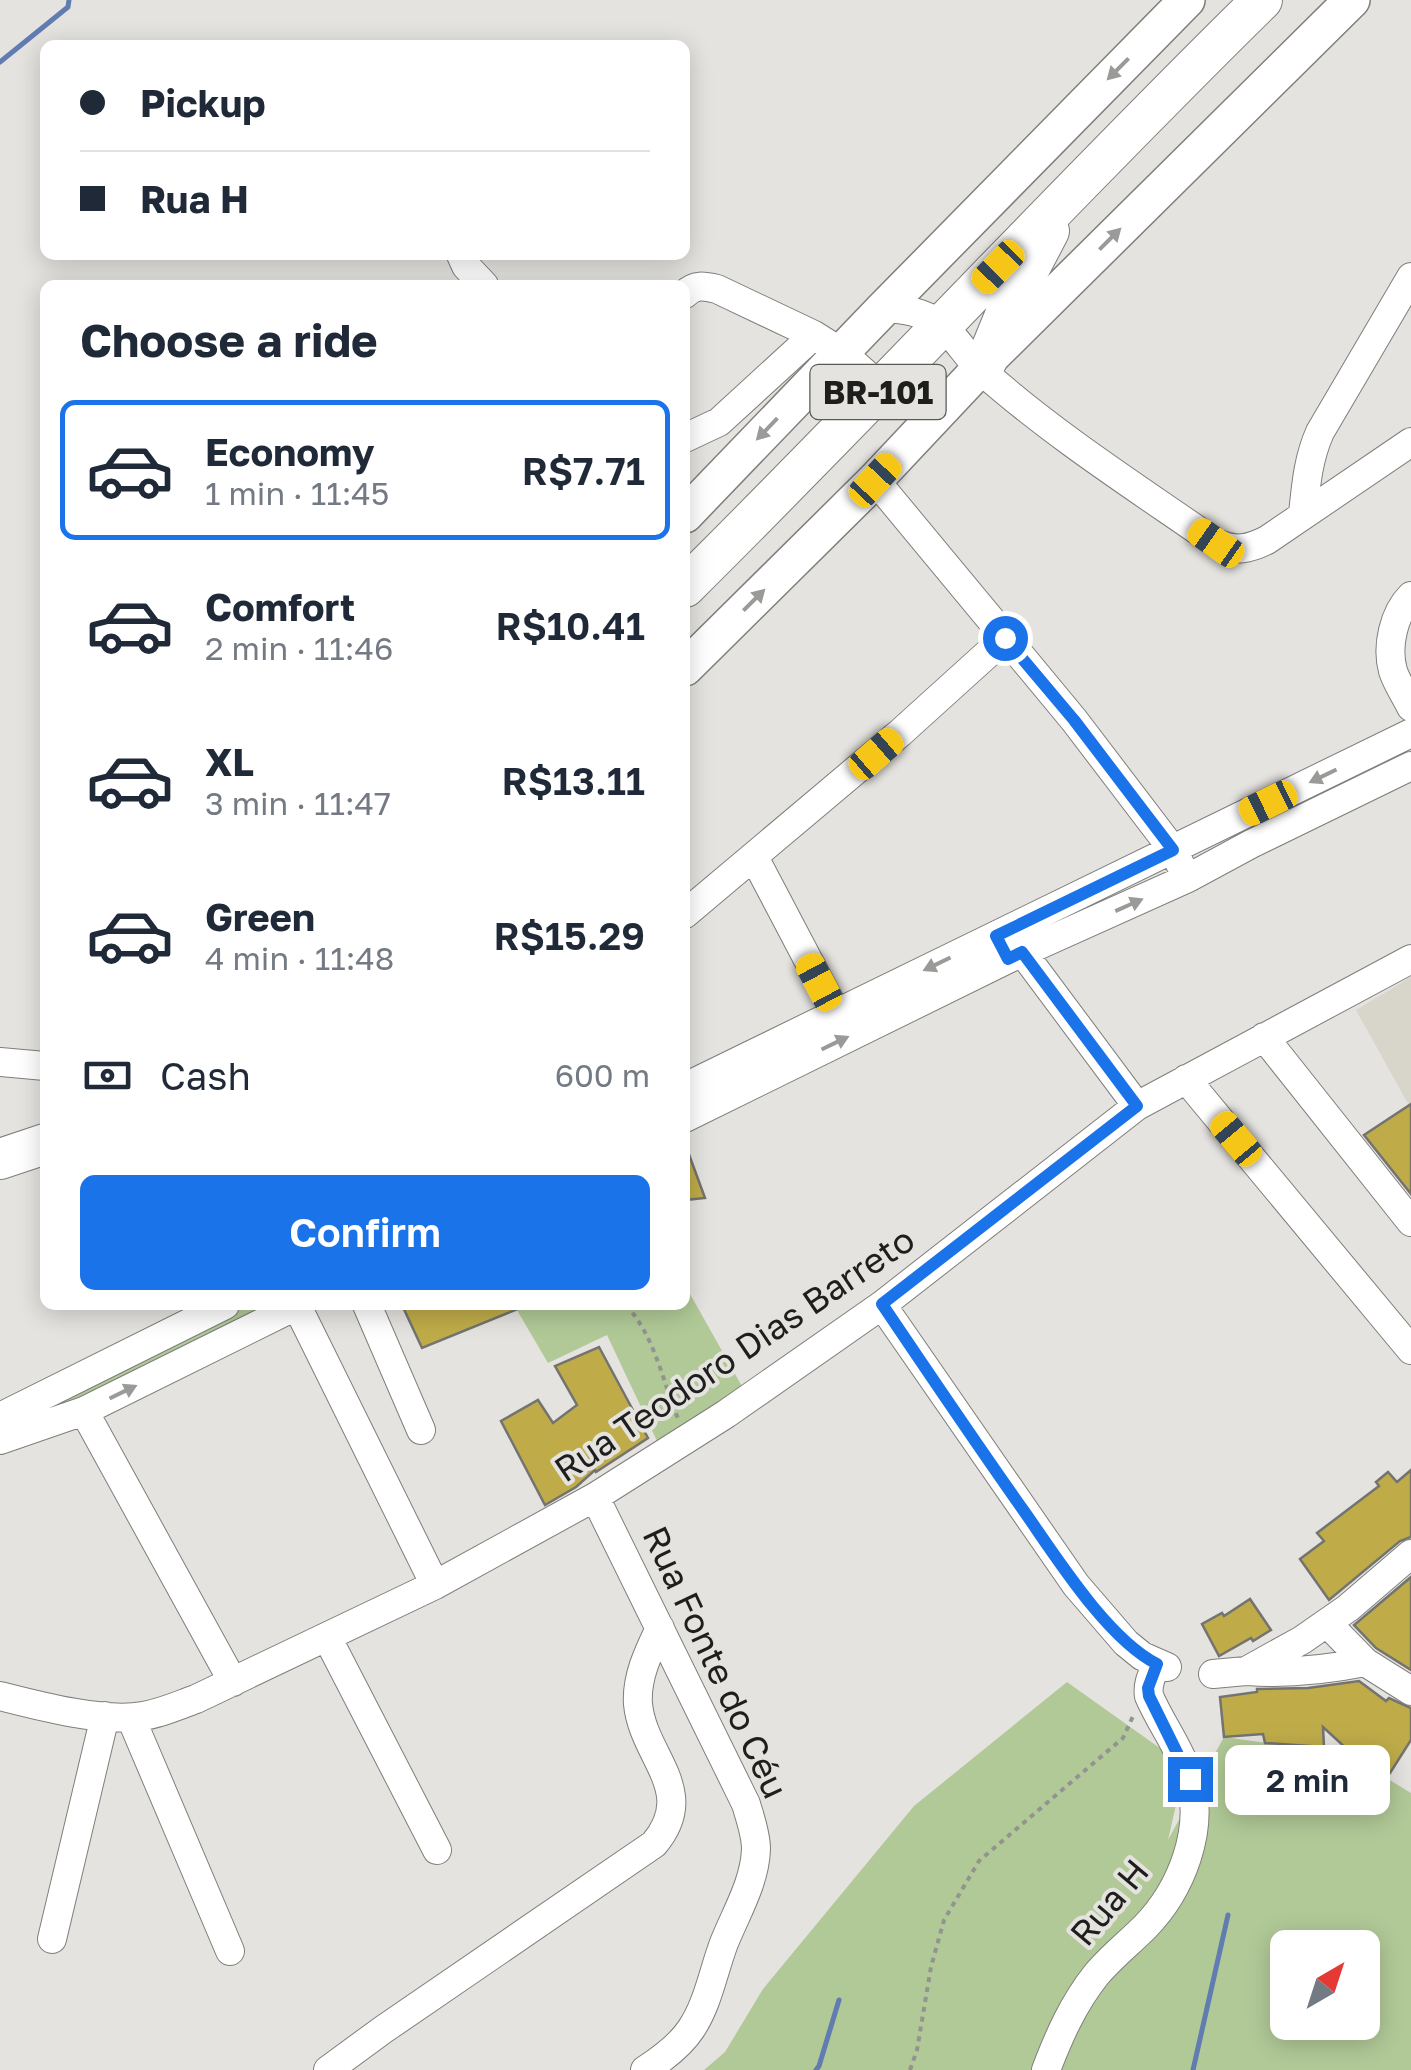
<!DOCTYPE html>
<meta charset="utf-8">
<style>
:root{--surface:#fff;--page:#f2f2f3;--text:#1f2937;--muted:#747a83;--line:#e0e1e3;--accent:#1a73e8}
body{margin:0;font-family:"Golos Text",sans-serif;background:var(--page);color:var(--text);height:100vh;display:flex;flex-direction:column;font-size:38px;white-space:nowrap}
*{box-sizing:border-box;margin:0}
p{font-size:32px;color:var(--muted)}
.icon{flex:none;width:55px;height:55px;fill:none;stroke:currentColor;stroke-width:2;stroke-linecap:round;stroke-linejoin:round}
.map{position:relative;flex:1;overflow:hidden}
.sheet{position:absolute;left:40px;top:280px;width:650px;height:1030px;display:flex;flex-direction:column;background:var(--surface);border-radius:15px;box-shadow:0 5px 25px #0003}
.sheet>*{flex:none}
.hud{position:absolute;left:40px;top:40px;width:650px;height:220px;border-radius:15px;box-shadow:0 5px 25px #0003;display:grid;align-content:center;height:220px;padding:0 40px;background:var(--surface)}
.needle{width:65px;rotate:39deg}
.tools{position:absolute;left:1270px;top:1930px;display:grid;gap:20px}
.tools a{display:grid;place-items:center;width:110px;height:110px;border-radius:15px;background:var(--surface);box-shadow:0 5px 25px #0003;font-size:50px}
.end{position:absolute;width:45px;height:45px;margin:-22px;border:12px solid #1a73e8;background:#fff;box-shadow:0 0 0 5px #fff}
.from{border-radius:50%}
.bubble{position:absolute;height:70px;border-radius:15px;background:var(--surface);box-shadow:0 5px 25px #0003;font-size:32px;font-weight:600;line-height:70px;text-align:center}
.car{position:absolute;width:30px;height:60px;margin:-30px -15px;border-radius:12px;box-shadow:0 0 8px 2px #0007;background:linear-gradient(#f5c518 24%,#345 0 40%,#f5c518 0 76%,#345 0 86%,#f5c518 0)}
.hud b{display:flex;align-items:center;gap:35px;height:95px;font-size:38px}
.hud b+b{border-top:2px solid var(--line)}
.hud i{width:25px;height:25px;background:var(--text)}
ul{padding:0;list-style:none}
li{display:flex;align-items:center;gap:30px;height:140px;margin:0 20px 15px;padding:0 20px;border:5px solid transparent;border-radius:15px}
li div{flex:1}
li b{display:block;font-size:38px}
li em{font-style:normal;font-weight:600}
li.selected{border-color:var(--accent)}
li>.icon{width:90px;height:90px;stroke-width:1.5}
h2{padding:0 40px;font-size:45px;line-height:120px}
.pay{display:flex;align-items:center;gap:25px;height:110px;padding:0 40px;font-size:38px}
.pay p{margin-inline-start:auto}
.cta{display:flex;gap:20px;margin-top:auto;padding:20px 40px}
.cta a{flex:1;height:115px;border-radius:15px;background:var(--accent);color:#fff;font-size:40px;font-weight:600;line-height:115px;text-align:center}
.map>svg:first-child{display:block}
.built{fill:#d8d6cb}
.green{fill:#b1c997;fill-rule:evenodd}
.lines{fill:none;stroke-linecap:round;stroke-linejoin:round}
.stream{stroke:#607cb1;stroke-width:5}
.building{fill:#bfac49;stroke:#737370;stroke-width:2.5}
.minor-casing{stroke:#7f7e7b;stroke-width:30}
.major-casing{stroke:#7f7e7b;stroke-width:38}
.highway-casing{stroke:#7f7e7b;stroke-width:42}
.path{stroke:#939390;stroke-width:4;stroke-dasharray:5 5;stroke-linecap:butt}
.minor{stroke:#fff;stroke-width:28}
.major{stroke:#fff;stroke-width:35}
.highway{stroke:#fff;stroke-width:40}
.oneway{fill:#9a9a99}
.route{stroke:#1a73e8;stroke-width:12}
.labels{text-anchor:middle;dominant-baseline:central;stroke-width:8;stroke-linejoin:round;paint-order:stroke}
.shield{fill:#e4e3df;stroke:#595957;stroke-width:2.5}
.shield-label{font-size:32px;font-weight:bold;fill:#1e1e1d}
.street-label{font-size:35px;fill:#1e1e1d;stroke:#e4e3df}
</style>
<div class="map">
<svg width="1411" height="2070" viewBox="0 0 1411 2070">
<rect width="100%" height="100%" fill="#e4e3df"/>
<path class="built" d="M1411 977V1109L1356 1010Z"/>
<path class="green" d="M685 1285 744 1390 657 1441 607 1335 548 1363 514 1305H685Z
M236 1305H276L54 1411 38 1412Z
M1067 1682 1185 1766 1168 1840 1224 1737 1347 1754 1411 1793V2070H704L725 2052 763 1989 914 1806ZM1288 1948H1362V2022H1288Z"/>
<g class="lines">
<path class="stream" d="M0 62 68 7 69 0
M816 2070 819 2066 839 2000
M1193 2070 1228 1915"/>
</g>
<path class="building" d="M1411 1104V1194L1364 1135Z
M685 1149H687L705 1198 685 1200Z
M402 1305H524L525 1306 422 1348Z
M599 1347 648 1438 596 1472 595 1470 576 1487 545 1505 501 1421 538 1400 553 1423 577 1405 555 1366Z
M1411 1470V1537L1400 1541 1329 1600 1300 1559 1324 1541 1317 1533 1379 1486 1376 1482 1388 1472 1397 1482Z
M1411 1577V1670L1376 1648 1354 1625Z
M1250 1599 1271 1630 1253 1641 1251 1638 1219 1656 1202 1624 1222 1613 1224 1616Z
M1359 1681 1386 1701 1389 1698 1411 1708V1740L1390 1773 1366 1758 1362 1763 1323 1727 1324 1747 1265 1743 1263 1734 1224 1737 1220 1697 1257 1692V1689L1308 1688Z"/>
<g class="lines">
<g class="minor-casing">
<path id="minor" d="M461 255 466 266 484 285
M685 294C695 284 704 286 717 289L814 335 841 352 882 388
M884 308C904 309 924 312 941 325 957 338 967 357 982 371 1054 435 1137 488 1216 543 1236 552 1249 549 1267 540L1411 442
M685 438 719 422 814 335
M875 480 1074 720 1173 850 1180 864
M1303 514C1306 485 1308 459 1320 432L1411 277
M1411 596C1394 613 1386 646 1393 671 1397 683 1405 695 1411 707
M754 857 836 1013
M685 914 900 733 1005 638
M1023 953 1137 1106
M1264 1037 1411 1222
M0 1062 45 1066
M1186 1079 1411 1350
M685 1087 1411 733
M685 1118 1008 959 1188 878 1251 844 1411 766
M367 1305 421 1430
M882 1305 1076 1585 1126 1643 1142 1656 1167 1667
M297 1306 435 1585
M84 1411 233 1682
M0 1417 225 1305
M0 1440 84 1411 298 1305
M595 1497 746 1804C750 1818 756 1834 756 1849 755 1882 736 1913 724 1943 713 1972 708 2004 691 2029 680 2046 662 2059 645 2070
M1328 1624 1365 1662 1411 1691
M327 1637 437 1850
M1247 1671C1288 1674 1325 1670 1365 1662
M1213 1674 1246 1671 1302 1640 1348 1608 1411 1554
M0 1696C39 1706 104 1723 143 1716 162 1713 179 1705 196 1699L435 1585 595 1497 726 1414 882 1305 1137 1106 1411 959
M131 1718 230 1951
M52 1939 105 1716
M328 2070 384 2029 654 1844C699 1791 643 1757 638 1704 636 1677 649 1651 660 1628
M1046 2070C1059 2036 1073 2004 1096 1975 1111 1957 1129 1943 1145 1927 1181 1890 1205 1830 1190 1779 1181 1750 1161 1724 1149 1696 1147 1684 1152 1675 1157 1664"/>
</g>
<g class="major-casing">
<path id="major" d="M685 515 884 308 1187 0
M685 668 875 480 986 362 1352 0"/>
</g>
<g class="highway-casing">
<path id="highway" d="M986 362 1006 313 1049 231
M685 587C880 394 1066 192 1262 0
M0 1159 45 1144"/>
</g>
<path class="path" d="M626 1305C656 1338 662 1381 679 1421
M910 2070 917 2050 931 1967 944 1920 979 1861 1123 1738 1134 1714"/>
<use href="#minor" class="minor"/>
<use href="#major" class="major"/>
<use href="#highway" class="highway"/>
</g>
<defs><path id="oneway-solid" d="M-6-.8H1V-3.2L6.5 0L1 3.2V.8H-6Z" transform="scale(2.5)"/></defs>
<g class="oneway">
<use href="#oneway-solid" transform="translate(1118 69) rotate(135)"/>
<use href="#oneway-solid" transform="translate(1110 239) rotate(-45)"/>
<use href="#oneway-solid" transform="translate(767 429) rotate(134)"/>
<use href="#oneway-solid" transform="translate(754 600) rotate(-45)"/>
<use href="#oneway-solid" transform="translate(1323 776) rotate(154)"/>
<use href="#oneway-solid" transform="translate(1129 905) rotate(-24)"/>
<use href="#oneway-solid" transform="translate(937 964) rotate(154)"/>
<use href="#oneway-solid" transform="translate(835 1043) rotate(-26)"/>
<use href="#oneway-solid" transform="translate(123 1392) rotate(-26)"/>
</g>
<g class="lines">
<path class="route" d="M1005 638 1074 720 1173 850 996 936 1008 959 1022 952 1137 1106 882 1304C930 1375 977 1445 1026 1514 1058 1560 1108 1639 1157 1664L1148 1688 1149 1696 1190 1779"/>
</g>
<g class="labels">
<rect class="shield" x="810.5" y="365" width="135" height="54" rx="8"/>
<g class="shield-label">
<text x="878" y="392">BR-101</text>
</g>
<g class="street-label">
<text transform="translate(734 1354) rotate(-34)">Rua Teodoro Dias Barreto</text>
<text transform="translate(716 1662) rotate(65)">Rua Fonte do Céu</text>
<text transform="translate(1109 1902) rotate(-50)">Rua H</text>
</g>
</g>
</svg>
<div class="tools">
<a><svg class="needle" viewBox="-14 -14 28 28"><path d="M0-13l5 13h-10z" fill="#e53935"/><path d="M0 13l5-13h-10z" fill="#747a83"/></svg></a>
</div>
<i class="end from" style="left:1005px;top:638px"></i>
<i class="end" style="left:1190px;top:1779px"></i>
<div class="bubble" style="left:1225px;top:1745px;width:165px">2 min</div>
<i class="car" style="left:998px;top:267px;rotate:224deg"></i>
<i class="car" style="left:875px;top:480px;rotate:43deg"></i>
<i class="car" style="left:1216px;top:543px;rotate:305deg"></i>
<i class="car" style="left:876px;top:754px;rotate:49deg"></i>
<i class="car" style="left:1268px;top:803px;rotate:244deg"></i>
<i class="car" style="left:819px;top:982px;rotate:332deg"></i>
<i class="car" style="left:1236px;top:1139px;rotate:320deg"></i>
<div class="hud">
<b><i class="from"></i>Pickup</b>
<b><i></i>Rua H</b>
</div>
<section class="sheet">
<h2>Choose a ride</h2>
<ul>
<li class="selected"><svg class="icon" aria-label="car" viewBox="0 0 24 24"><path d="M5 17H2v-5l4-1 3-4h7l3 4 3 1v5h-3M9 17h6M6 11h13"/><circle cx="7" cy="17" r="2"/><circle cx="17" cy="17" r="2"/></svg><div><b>Economy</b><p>1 min · 11:45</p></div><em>R$7.71</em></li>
<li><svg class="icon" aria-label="car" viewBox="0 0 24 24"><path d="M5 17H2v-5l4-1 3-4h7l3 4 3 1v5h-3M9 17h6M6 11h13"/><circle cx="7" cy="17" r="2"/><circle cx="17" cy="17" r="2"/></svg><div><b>Comfort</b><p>2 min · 11:46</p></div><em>R$10.41</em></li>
<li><svg class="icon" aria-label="car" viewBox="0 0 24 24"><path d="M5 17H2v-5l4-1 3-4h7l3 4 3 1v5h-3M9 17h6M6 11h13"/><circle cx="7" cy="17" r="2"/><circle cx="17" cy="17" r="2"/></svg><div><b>XL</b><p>3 min · 11:47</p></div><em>R$13.11</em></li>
<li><svg class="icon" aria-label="car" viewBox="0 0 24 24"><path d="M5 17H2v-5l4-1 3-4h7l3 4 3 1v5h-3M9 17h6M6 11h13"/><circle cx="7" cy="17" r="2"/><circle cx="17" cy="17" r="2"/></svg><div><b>Green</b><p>4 min · 11:48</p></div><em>R$15.29</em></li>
</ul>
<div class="pay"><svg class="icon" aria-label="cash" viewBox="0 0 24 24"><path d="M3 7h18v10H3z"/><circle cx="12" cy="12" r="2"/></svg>Cash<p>600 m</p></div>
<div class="cta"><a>Confirm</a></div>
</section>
</div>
